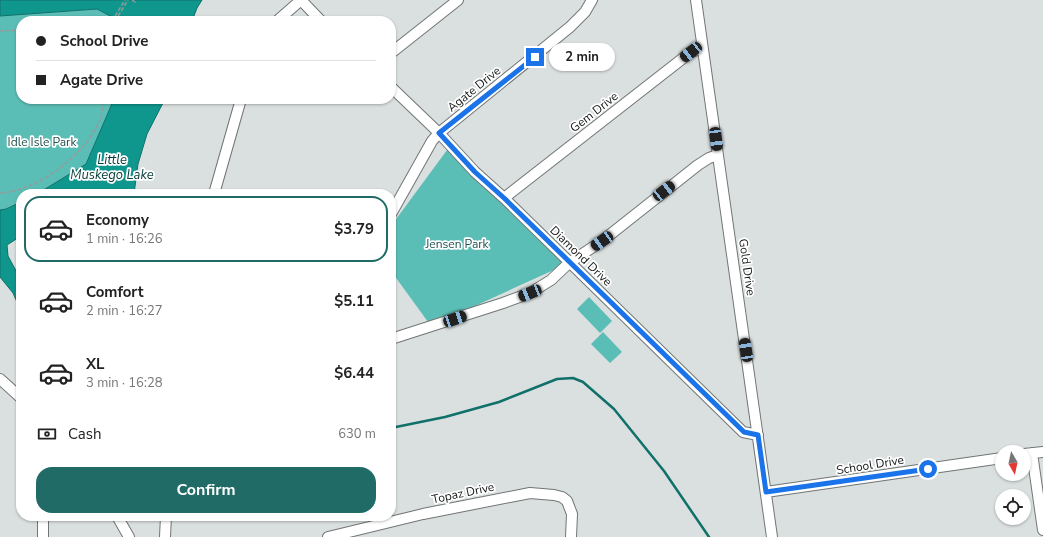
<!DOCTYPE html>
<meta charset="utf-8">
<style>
:root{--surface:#fff;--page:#f2f2f2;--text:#222;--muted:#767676;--line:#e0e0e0;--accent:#216b66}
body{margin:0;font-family:"Nunito Sans",sans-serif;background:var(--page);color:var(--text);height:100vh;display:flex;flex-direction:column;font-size:15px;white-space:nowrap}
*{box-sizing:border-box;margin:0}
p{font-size:13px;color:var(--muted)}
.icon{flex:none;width:22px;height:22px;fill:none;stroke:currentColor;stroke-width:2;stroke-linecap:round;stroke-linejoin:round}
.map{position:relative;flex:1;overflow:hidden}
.side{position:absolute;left:16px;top:189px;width:380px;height:332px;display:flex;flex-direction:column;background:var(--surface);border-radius:16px;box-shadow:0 1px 3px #0004}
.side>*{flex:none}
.hud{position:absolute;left:16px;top:16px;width:380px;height:88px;border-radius:16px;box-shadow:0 1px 3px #0004;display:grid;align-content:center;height:88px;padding:0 20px;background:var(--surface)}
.needle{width:26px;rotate:171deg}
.tools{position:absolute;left:995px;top:445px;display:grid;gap:8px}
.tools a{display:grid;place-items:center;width:36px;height:36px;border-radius:50%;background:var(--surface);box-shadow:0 1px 3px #0004;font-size:20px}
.end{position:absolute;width:18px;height:18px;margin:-9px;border:5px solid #1a73e8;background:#fff;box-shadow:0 0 0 2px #fff}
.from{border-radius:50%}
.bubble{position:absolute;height:28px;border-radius:14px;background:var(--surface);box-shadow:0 1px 3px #0004;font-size:13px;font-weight:700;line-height:28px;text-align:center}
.car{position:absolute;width:12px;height:24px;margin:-12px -6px;border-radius:5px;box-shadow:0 0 3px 1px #0007;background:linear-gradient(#222 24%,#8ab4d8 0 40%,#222 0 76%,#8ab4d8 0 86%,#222 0)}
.hud b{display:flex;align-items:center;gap:14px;height:38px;font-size:15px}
.hud b+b{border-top:1px solid var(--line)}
.hud i{width:10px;height:10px;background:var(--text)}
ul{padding:7px 0 0;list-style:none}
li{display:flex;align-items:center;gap:12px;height:66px;margin:0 8px 6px;padding:0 12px;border:2px solid transparent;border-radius:16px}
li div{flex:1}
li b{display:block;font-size:15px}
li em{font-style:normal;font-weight:700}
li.current{border-color:var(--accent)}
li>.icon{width:36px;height:36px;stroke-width:1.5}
.pay{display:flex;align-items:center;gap:10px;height:44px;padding:0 20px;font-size:15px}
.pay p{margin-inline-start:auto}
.action{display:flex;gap:8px;margin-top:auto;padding:8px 20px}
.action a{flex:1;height:46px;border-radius:16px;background:var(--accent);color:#fff;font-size:16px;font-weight:700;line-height:46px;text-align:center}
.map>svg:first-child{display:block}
.green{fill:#5bbeb6}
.water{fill:#0f978e;stroke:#10706a}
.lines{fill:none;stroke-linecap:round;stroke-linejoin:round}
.stream{stroke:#10706a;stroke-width:2.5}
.minor-casing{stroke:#717675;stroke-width:12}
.path{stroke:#969a9a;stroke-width:1.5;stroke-dasharray:4 2;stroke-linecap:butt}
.minor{stroke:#fff;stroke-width:10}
.route{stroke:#1a73e8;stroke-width:5}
.labels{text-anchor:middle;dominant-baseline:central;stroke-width:3.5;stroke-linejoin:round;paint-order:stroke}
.street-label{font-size:12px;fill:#141616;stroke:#fff}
.park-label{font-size:12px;fill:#1e504c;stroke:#fff}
.water-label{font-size:13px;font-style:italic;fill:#053c38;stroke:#fff}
</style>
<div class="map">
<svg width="1043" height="537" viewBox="0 0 1043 537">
<rect width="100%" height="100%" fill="#dadfdf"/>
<path class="green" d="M97 9 120 21H21V99H114L86 164 37 194H21V202L6 209 0 210V16Z
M450 146 569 263 431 326 391 271V226Z
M589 297 612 321 600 333 577 309Z
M603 332 622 352 610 363 591 344Z"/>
<path class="water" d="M0 0H202L197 8 192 21H120L97 9 0 16Z
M114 99H165L147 134 138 164 134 194H95L92 191 87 194H37L86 164Z
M21 202V236L7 245 8 256 21 280V311L13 293 0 277V210L6 209Z"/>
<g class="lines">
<path class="stream" d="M391 428 445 417 499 402 557 379 573 378 583 382 614 409 664 471 709 537"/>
<g class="minor-casing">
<path id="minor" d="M301 0 321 21
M696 0 772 537
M277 21 301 0
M391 53 458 0
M391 87 439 133 475 172 504 198 743 432 758 435
M214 194 241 99
M504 198 691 52 702 48
M391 214 432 141 439 133 570 27 585 12 592 0
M391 339 503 303 530 293 551 280 569 263 602 241 698 165 709 158 718 155
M0 379 21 398
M1032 453 1043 530
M1024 454 1043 452
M766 492 1002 458
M117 516 129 537
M43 537V516
M165 537 166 516
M328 537 423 514 530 493 554 495 562 497 567 501 572 514 571 537"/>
</g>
<path class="path" d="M132 0 135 2 136 0
M112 21 125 0
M115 21 128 0
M0 31 21 30
M0 193C38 191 85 155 100 120 102 114 103 106 104 99"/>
<use href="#minor" class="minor"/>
</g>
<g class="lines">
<path class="route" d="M535 57 439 133 475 172 504 198 744 432 758 435 766 492 928 469"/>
</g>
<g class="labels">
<g class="street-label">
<text transform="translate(474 89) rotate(-39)">Agate Drive</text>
<text transform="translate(594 112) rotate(-38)">Gem Drive</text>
<text transform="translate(581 256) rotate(44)">Diamond Drive</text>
<text transform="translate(747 267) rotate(82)">Gold Drive</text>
<text transform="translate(870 465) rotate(-9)">School Drive</text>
<text transform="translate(463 493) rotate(-12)">Topaz Drive</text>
</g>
<g class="park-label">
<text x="42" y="142">Idle Isle Park</text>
<text x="457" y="244">Jensen Park</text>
</g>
<g class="water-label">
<text x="112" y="160">Little<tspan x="112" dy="15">Muskego Lake</tspan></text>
</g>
</g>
</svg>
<div class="tools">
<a><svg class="needle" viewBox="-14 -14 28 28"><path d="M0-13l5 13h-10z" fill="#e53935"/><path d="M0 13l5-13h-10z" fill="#767676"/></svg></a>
<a><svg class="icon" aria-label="locate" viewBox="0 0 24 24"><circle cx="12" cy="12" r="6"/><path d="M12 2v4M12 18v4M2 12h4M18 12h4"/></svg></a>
</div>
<i class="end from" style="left:928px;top:469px"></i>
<i class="end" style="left:535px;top:57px"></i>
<div class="bubble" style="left:549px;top:43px;width:66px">2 min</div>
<i class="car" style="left:691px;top:52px;rotate:232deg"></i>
<i class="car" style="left:716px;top:139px;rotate:173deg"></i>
<i class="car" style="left:664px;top:191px;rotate:52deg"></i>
<i class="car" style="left:602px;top:241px;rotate:236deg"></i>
<i class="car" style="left:530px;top:293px;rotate:248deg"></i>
<i class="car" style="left:455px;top:319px;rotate:71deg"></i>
<i class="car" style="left:746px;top:350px;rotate:351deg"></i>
<div class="hud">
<b><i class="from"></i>School Drive</b>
<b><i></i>Agate Drive</b>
</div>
<section class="side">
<ul>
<li class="current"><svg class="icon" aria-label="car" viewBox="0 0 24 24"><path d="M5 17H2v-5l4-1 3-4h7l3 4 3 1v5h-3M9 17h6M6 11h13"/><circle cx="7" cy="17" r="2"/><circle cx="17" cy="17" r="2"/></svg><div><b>Economy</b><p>1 min · 16:26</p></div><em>$3.79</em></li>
<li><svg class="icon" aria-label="car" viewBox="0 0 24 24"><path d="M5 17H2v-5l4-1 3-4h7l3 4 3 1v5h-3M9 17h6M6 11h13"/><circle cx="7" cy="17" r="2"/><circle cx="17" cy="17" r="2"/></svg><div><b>Comfort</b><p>2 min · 16:27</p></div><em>$5.11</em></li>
<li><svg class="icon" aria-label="car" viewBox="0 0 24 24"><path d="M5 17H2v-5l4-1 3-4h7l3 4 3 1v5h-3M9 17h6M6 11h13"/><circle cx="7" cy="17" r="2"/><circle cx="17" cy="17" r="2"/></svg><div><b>XL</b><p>3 min · 16:28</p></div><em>$6.44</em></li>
</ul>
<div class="pay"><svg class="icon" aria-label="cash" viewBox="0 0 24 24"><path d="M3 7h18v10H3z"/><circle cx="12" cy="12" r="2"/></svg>Cash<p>630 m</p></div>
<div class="action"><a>Confirm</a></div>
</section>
</div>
